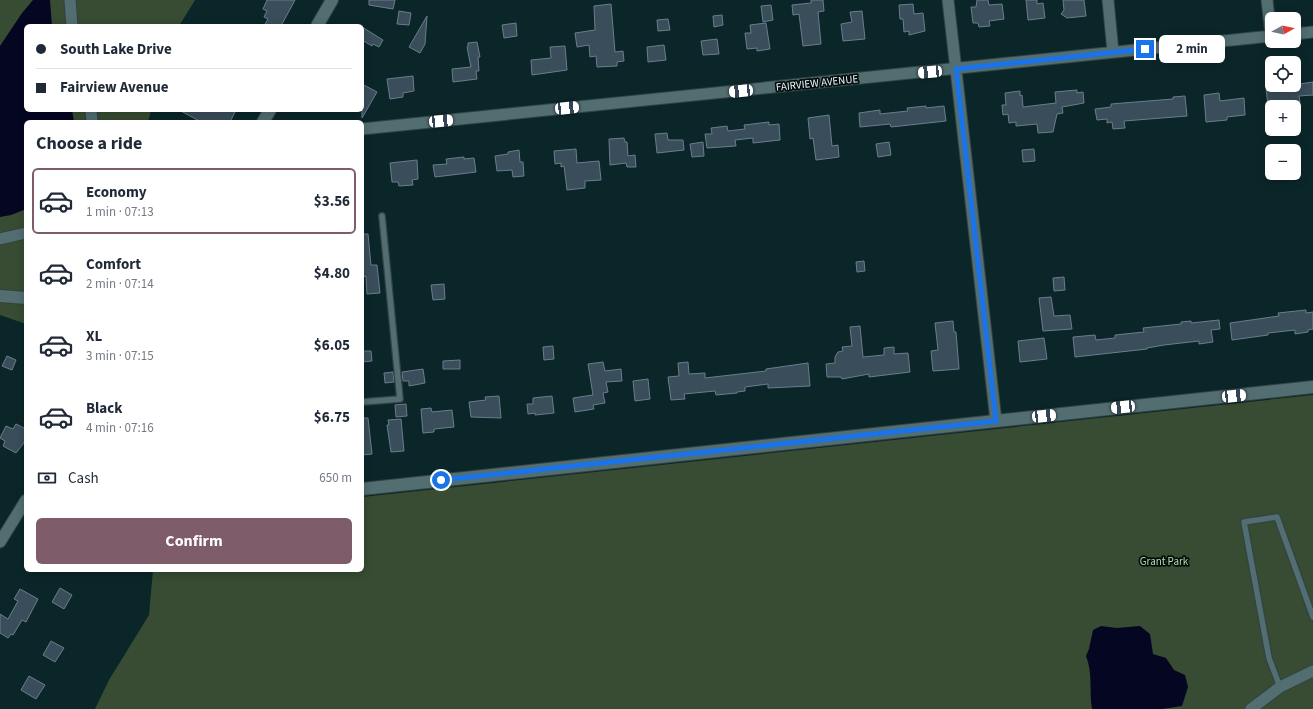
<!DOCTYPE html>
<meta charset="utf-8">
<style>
:root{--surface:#fff;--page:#f6f6f7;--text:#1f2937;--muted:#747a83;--line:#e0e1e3;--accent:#7e5c69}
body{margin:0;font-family:"Source Sans 3",sans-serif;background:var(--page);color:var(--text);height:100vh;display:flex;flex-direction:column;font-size:15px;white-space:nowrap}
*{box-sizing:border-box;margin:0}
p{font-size:13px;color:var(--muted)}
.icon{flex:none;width:22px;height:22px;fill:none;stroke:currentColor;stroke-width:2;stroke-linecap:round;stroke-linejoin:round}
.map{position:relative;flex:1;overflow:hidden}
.side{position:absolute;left:24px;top:120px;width:340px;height:452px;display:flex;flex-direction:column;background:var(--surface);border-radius:6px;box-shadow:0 2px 10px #0003}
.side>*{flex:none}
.top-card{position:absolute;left:24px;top:24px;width:340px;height:88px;border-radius:6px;box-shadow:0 2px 10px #0003;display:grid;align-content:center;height:88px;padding:0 12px;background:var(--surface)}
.needle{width:26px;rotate:82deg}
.controls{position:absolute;left:1265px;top:12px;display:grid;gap:8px}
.controls a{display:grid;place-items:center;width:36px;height:36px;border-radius:6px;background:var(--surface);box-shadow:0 2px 10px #0003;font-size:20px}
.end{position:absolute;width:18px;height:18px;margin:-9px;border:5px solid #1a73e8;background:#fff;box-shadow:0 0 0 2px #fff}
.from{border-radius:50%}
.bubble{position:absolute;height:28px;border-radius:6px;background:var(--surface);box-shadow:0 2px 10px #0003;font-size:13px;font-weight:700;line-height:28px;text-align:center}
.car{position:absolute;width:12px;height:24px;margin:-12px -6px;border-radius:5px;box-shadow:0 0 3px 1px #0007;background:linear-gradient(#fff 24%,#345 0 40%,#fff 0 76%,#345 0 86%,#fff 0)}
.top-card b{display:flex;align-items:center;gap:14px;height:38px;font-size:15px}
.top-card b+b{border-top:1px solid var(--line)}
.top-card i{width:10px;height:10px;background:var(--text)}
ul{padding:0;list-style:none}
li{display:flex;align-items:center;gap:12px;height:66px;margin:0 8px 6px;padding:0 4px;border:2px solid transparent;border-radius:6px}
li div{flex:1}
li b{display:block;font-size:15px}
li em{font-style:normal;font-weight:700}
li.on{border-color:var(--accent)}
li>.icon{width:36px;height:36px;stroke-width:1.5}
h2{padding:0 12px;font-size:18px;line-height:48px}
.pay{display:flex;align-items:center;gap:10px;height:44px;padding:0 12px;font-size:15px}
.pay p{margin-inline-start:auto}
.primary-button{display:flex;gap:8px;margin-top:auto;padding:8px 12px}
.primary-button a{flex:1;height:46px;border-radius:6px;background:var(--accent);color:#fff;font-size:16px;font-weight:700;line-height:46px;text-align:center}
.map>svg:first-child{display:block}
.green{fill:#374c32}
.water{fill:#040622}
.building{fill:#3a4d5a;stroke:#697d8b}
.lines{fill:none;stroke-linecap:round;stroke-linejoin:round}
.lane-casing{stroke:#334245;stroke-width:8}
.street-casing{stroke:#334245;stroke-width:13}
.secondary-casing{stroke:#334245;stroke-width:14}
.lane{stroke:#526e71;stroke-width:5.5}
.street{stroke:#526e71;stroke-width:11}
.secondary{stroke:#526e71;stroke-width:12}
.route{stroke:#1a73e8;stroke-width:5}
.labels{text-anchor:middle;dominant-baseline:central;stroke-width:3.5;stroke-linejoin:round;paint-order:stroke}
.street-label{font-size:11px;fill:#e8f7f9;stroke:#040d0e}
.park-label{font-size:11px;fill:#b1dfa7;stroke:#040d0e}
</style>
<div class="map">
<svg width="1313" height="709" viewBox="0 0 1313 709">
<rect width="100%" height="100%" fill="#0b2629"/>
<path class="green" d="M0 0H195L179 26H26V110H151L148 122H26V324L0 315Z
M1313 395V709H95L109 680 149 615 153 570H362V497Z"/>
<path class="water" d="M33 0H50L52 26H26V110H72L74 122H26V209L11 215 0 217V46L22 13Z
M1101 626 1117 628 1140 626 1150 634 1153 654 1166 658 1174 670 1185 675 1188 687 1182 706 1162 709H1092C1089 691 1093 673 1086 656L1089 649 1093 630Z"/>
<path class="building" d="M267 0H295L281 26H264L268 19 264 17 267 11 263 9Z
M369 0H395L393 9 369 5Z
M811 0H823L824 11 818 12 821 44 803 46 799 14 793 15 792 5 811 3Z
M977 0H988L989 5 1002 4 1004 19 989 21 990 26 979 27 978 23H973L971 7H976Z
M1026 0H1037V4L1043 3 1045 18 1028 20Z
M1063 0H1084L1086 16 1067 18 1061 14 1064 10Z
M611 4 615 52 623 51 624 61 617 62V66L597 67 596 56 590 57 589 45 577 47 575 33 595 30 594 6Z
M913 4 914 14 923 13 925 31 909 35V31L904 32 903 19H900L899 5Z
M771 5 773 20 763 22 761 6Z
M399 11 411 13 409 25 397 24Z
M862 11 865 39 843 41 841 24 852 22 850 12Z
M722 15 723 25 714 27 713 16Z
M427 16 425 44 420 53 409 47Z
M668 19 670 30 658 31 657 20Z
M516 23 517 36 504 38 502 25Z
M766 23 770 49 757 51V48L747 49 745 33H751L750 25Z
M362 27 383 40 379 47 373 44 372 46 362 40Z
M717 39 719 54 703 55 701 41Z
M477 42 480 57H478L479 71H476L477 79 453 82 452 69 471 67 467 47H468V43Z
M664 45 666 60 648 62 647 47Z
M565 46 567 70 532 75 531 60 551 58 550 47Z
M413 76 414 91 403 93V97L390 99 387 79Z
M1313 82V95L1299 96 1300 102 1268 105 1266 89Z
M362 84 377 92 362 118Z
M1077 90V93L1083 92 1084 103 1062 107 1063 113 1057 114 1053 132 1038 133 1037 124 1016 126V122L1009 123 1008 114 1003 115 1002 105H1006L1005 93 1020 91V96L1022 95 1023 107 1056 103 1055 92Z
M1219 93 1220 101 1244 98 1245 115 1227 117V120L1206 122 1204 95Z
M1185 96 1187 116 1124 121 1125 128 1113 129 1112 122 1107 123V119L1097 120 1095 109 1111 107V104L1173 99V97Z
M926 106V108L944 106 946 121 891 127 890 124 860 127 859 113 880 110V114L908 111 907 108Z
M179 110H236L230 122H201Z
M829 115 832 146 838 145 839 157 816 160 813 138 810 139 808 118Z
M769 122V125L779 124 780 140 753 143V138L735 140 736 146 707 148 705 134H712L711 128 727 126 728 131 745 129 744 125Z
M667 133 668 140H683L684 150 657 153 655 134Z
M624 138 625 142H627L628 156 635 155 636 167H627L626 163 610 165 609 139Z
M703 142 704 156 692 157 690 144Z
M889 142 891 155 878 157 876 144Z
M576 149 577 163 599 161 601 180 585 181V188L567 190 564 166 561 167V163L555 164 554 151Z
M1034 149 1035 161 1023 162 1022 150Z
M519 150 520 162H523L524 176 513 177 512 170 497 171 495 156 508 154V152Z
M464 157V159L474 158 476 172 435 177 433 165 447 164 446 159Z
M417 160 418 179 412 180 413 185 399 186 398 182H392L390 163Z
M362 234H368L371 265H377L380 293 367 294 366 276 362 277Z
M864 261 865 271 857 272 856 262Z
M1064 277 1065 290 1054 291 1053 278Z
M444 284 445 299 433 300 431 285Z
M1051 297 1054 316 1070 315 1072 329 1043 331 1039 298Z
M1306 310V313L1313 312V329L1308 330V332L1295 334V330L1268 333V335L1232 340 1230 323 1279 316 1278 313Z
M1219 320 1220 329 1211 330 1213 342 1199 344V341L1164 345 1147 348V349L1075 357 1073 337 1095 335 1096 340 1115 338V335L1144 332 1143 328 1181 324V322L1191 321V323Z
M953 321 954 332H956L959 369 933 371 931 351 938 350 935 323Z
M860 326 863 357 884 355V348L894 347V354L908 353 910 372 869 377V374L842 379 841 377H827L826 364 835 363V357L838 352 843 351 842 347 852 346 850 327Z
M1044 338 1047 359 1020 362 1018 341Z
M553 346 554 359 544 360 543 347Z
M362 351H371L372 361 362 362Z
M7 356 16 360 12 370 2 366Z
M460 360V369H443V361Z
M603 362 605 371 621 369 622 381 606 382 608 392 603 393 605 403 593 405 594 409 575 412 573 398 593 395 588 364Z
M688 362 689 374 705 373V378L766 371V369L808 363 810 386 768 388V384L745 387V391L737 392V393L716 395 715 391 684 394 685 399 671 400 668 377 679 376 678 363Z
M423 369 425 383 409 386V381H403L402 372Z
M393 372 394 382 385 383 384 373Z
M648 379 650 399 635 401 633 381Z
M499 396 501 418 471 417 469 402 486 400 485 397Z
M552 396 554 413 535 415V413L528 414 527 404H533V398Z
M406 404 407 416 396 417 395 405Z
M431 408 432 412 452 410 454 427 434 429V432L423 433 421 409Z
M362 418H368L372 454 362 455Z
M401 419 404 451 391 452 387 425H389L388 420Z
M16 424 26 429V440L16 453 3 446 5 441 0 438 6 426 13 429Z
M60 588 72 595 64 609 52 602Z
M20 589 38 599 26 622 22 620 13 635 11 634 8 638 0 633V614L8 619 18 601 14 599Z
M51 641 64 648 55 662 43 655Z
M29 676 45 685 36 699 21 690Z"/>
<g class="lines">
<g class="lane-casing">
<path id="lane" d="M362 402 400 399 382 216
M1280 687 1269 658 1244 522 1277 517 1313 617"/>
</g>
<g class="street-casing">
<path id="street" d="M70 0 72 26
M948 0 996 421
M1108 0 1113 52
M1267 0 1271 36
M1294 34 1313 32
M91 110 92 122
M362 129 1272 36
M0 239 26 233
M0 542 26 500
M1251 709 1280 687 1313 671"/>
</g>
<g class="secondary-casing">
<path id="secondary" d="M317 26 332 0
M263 122 270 110
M0 296 26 298
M362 489 1313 387"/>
</g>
<use href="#lane" class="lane"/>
<use href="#street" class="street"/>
<use href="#secondary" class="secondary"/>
</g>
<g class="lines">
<path class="route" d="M441 480 996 421 956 69 1145 49"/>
</g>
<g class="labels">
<g class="street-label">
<text transform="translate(817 83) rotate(-6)">FAIRVIEW AVENUE</text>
</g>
<g class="park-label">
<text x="1164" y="561">Grant Park</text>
</g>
</g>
</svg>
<div class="controls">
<a><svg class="needle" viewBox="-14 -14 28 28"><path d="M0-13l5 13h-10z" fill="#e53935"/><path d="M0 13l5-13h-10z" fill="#747a83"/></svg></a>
<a><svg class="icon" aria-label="locate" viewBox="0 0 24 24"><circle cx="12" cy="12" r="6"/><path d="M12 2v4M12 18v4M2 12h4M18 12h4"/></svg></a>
<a>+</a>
<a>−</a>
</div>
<i class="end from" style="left:441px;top:480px"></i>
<i class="end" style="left:1145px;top:49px"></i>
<div class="bubble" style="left:1159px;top:35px;width:66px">2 min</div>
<i class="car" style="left:930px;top:72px;rotate:265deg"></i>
<i class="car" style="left:741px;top:91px;rotate:264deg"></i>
<i class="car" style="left:567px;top:108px;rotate:84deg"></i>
<i class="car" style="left:441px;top:121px;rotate:85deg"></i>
<i class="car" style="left:1234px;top:396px;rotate:84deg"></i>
<i class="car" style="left:1123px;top:407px;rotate:264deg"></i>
<i class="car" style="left:1044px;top:416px;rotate:84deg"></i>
<div class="top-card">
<b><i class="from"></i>South Lake Drive</b>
<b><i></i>Fairview Avenue</b>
</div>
<section class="side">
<h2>Choose a ride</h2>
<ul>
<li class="on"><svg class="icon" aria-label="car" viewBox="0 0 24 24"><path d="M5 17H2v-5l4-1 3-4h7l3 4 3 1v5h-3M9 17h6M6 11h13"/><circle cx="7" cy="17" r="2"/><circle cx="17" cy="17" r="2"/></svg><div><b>Economy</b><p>1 min · 07:13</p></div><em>$3.56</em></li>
<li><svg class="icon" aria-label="car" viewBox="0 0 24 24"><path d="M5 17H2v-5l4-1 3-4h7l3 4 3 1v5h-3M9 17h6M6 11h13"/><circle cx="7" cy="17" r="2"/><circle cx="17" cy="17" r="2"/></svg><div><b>Comfort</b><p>2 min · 07:14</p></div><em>$4.80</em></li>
<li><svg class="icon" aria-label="car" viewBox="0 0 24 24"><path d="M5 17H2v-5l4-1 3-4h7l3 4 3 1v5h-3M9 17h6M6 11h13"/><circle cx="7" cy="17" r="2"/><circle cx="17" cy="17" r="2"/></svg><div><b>XL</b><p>3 min · 07:15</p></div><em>$6.05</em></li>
<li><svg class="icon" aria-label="car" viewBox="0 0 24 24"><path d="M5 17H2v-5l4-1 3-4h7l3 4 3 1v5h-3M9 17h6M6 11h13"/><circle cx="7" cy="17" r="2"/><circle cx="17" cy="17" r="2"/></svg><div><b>Black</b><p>4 min · 07:16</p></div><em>$6.75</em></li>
</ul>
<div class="pay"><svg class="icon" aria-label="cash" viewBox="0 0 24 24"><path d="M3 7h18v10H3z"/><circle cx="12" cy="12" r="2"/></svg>Cash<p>650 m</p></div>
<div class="primary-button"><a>Confirm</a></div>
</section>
</div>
